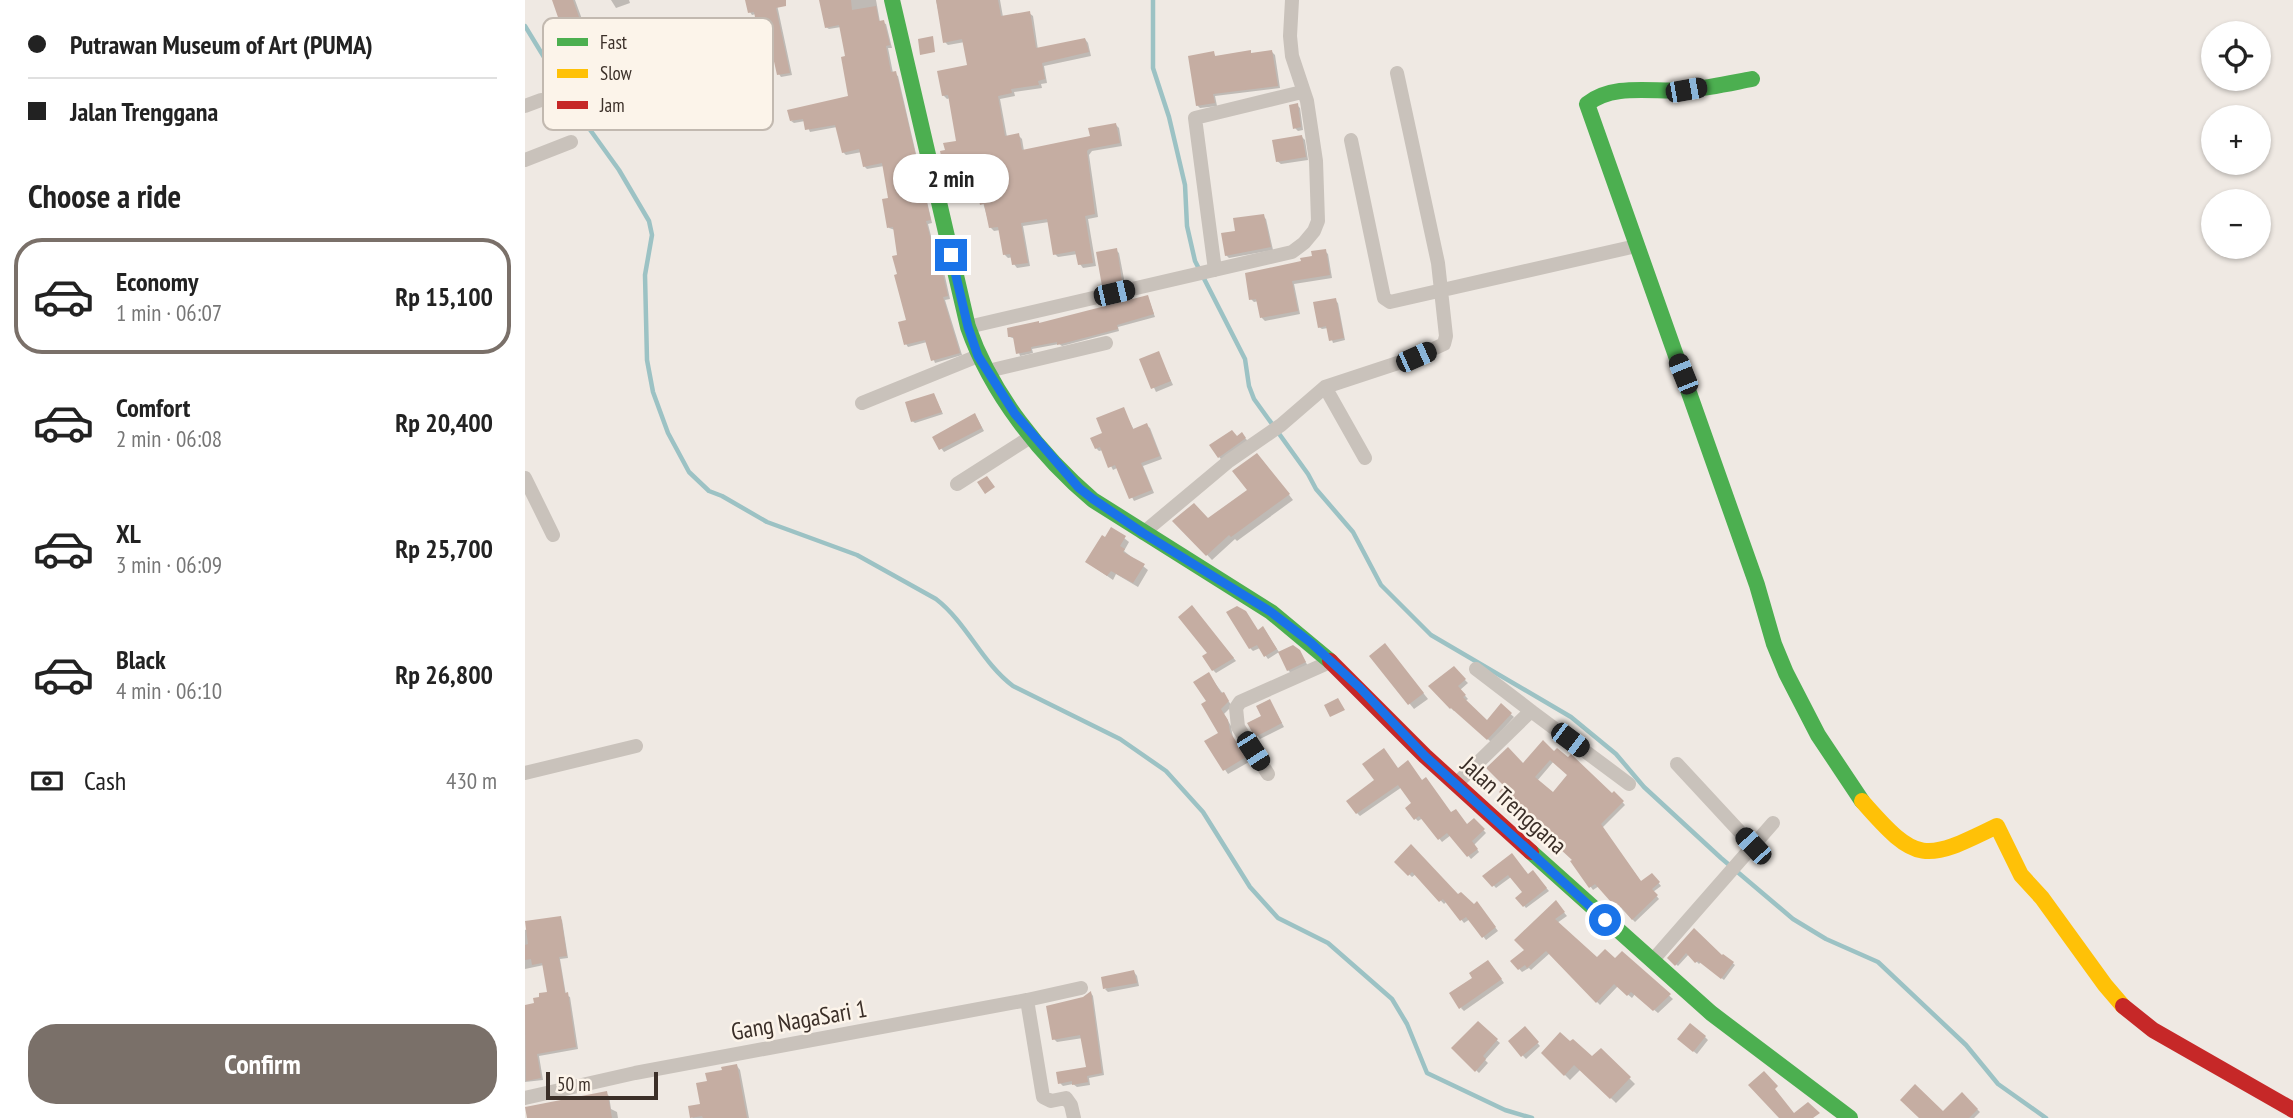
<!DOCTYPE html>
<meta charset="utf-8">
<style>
:root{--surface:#fff;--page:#f2f2f2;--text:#222;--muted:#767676;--line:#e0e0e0;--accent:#7a7069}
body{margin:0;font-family:"PT Sans Narrow",sans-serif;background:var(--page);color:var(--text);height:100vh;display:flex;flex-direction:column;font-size:26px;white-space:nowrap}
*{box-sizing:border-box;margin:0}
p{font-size:23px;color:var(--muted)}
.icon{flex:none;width:38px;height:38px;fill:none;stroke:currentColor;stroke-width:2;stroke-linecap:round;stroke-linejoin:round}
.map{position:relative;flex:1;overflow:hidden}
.drawer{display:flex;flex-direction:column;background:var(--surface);width:525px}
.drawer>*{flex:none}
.banner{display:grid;align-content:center;height:154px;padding:0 28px;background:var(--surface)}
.buttons{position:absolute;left:1676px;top:21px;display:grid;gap:14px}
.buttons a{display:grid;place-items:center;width:70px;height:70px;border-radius:50%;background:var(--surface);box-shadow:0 2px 5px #0004;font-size:35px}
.scale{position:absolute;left:21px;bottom:18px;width:112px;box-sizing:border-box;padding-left:7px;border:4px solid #3b2f28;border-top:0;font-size:19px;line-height:24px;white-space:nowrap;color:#3b2f28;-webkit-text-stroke:5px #fcf4ea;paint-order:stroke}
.end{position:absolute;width:32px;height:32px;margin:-16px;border:9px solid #1a73e8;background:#fff;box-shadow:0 0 0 4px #fff}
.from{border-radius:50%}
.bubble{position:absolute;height:49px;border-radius:24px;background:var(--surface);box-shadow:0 2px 5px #0004;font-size:23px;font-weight:600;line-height:49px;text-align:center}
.car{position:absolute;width:21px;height:42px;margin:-21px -10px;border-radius:9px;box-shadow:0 0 5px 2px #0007;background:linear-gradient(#222 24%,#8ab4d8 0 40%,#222 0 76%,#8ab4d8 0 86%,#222 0)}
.banner b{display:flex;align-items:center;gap:24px;height:66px;font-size:26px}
.banner b+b{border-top:2px solid var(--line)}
.banner i{width:18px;height:18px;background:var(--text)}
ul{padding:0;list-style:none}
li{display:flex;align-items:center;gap:21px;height:116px;margin:0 14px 10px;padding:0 14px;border:4px solid transparent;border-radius:28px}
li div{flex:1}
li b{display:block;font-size:26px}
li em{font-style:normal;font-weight:600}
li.selected{border-color:var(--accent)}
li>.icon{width:63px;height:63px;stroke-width:1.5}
h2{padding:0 28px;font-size:32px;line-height:84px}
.pay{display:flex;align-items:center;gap:18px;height:77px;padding:0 28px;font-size:26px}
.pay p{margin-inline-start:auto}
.action{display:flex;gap:14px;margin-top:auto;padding:14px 28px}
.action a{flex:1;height:80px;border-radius:28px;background:var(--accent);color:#fff;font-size:28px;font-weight:600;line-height:80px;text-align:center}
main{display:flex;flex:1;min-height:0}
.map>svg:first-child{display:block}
.shadow{fill:#0003;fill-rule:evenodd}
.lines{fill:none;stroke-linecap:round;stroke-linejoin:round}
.stream{stroke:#9cc2c4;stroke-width:4.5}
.building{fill:#c5ada2;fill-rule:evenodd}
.street{stroke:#c9c2bb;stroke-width:14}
.fast{stroke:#4caf50;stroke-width:16}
.slow{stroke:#ffc107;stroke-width:16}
.jam{stroke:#c62828;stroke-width:16}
.route{stroke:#1a73e8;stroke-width:9}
.labels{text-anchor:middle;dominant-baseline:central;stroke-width:5;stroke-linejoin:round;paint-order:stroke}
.street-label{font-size:24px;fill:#3b2f28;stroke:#fcf4ea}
.key{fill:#fcf4ea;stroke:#c2b9b0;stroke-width:2}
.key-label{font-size:19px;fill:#3b2f28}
</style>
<main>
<section class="drawer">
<div class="banner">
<b><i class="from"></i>Putrawan Museum of Art (PUMA)</b>
<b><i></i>Jalan Trenggana</b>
</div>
<h2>Choose a ride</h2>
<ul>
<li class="selected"><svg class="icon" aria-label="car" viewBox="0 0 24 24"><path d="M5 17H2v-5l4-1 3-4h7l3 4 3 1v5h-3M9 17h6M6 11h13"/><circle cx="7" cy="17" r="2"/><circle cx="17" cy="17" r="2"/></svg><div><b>Economy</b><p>1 min · 06:07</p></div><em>Rp 15,100</em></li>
<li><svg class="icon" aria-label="car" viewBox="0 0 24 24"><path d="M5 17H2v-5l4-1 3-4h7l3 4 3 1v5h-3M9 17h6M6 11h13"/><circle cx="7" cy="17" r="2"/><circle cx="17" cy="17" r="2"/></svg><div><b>Comfort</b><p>2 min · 06:08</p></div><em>Rp 20,400</em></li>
<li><svg class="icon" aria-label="car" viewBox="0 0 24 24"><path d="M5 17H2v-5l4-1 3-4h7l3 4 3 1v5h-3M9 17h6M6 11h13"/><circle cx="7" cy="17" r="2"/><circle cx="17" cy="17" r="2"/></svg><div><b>XL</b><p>3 min · 06:09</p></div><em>Rp 25,700</em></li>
<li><svg class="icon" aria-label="car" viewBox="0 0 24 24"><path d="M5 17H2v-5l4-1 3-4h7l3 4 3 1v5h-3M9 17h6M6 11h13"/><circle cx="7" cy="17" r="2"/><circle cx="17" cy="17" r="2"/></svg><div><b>Black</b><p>4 min · 06:10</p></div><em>Rp 26,800</em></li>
</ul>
<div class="pay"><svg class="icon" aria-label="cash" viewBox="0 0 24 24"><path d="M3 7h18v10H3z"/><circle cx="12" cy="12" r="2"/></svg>Cash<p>430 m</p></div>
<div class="action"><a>Confirm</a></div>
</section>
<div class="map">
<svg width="1768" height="1118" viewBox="0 0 1768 1118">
<rect width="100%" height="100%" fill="#efe9e3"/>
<path class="shadow" d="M28 0H50L58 22 41 28 36 23Z
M86 0H104L105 3 91 8Z
M222 0H251L267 75 256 77 254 74 250 59 242 61 239 58 231 14 227 15 225 12Z
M296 0H351L355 22 361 24 367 48H363L368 73 373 76 407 223 403 224 412 260 417 263 425 299 420 300 437 355 410 363 402 342 383 347 381 344 383 321 374 276V256L370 230 364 228 365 199 359 166 342 169 339 166 337 152 321 155 318 152 312 127 285 132 280 121 269 123 266 121 325 97 322 57 316 27 304 29 301 27Z
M411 0H475L478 17 504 13 508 16 513 50 560 39 563 43 566 56 519 66 522 83 516 84 517 88 489 92 490 96 475 99 482 137 493 135 497 139 499 151 567 137 591 125 594 128 597 146 567 151 564 155 573 217 563 219 571 266 558 268 555 264 553 254 533 257 530 254 524 222 498 226 505 266 492 268 489 264 488 257 483 258 480 255 475 230 469 231 465 227 455 192 430 196 426 192 433 142 425 98 422 99 418 95 444 67 440 42 423 45 420 42Z
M747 52 750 55 755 88 690 96 692 106 675 108 672 105 688 53 691 57Z
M772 105 775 108 778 130 773 131 770 128Z
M777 137 780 140 783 160 756 164 752 161Z
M738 216 741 219 748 250 704 258 701 255 712 233Z
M591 250 594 253 600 284 581 288 578 285Z
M800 251 803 254 807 278 769 284 775 314 740 321 737 318 734 301 729 302 726 299Z
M623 297 630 317 593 327 594 331 537 346 534 344 507 349 508 353 495 356 490 339 485 337 515 324Z
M810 300 813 303 820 340 808 343 803 328 797 329 794 327Z
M633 353 648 385 631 392 616 360Z
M409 395 418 414 390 423 387 421Z
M598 409 609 430 621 425 625 428 637 459 618 466 629 493 609 501 592 468 588 470 578 450 574 451 571 448Z
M452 418 459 431 419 452 416 448Z
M717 435 723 441 697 460 694 457Z
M737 460 768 500 712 541 710 539 687 560 650 521H683L724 490Z
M599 538 604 542 599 551 623 570 613 587 591 574 588 580 562 562Z
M670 611 711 661 691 673 688 670Z
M741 632 754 652 743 659 735 648 728 651 725 648Z
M774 651 783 666 766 673 763 670Z
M865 651 903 699 889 709 846 656Z
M928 668 943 683 935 690 943 699 940 701 962 722 976 706 989 717 966 742 931 710 929 711 905 686Z
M687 679 707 706 699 714 706 726 708 738 724 762 703 774 681 742 695 733 683 702Z
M745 701 759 727 735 739 732 735Z
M1018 743 1087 796 1089 793 1100 805 1077 828 1117 883 1127 875 1136 886 1128 892 1134 899 1110 922 1074 886 1068 890 1048 861 1050 860 1012 825 1008 830 996 820 998 811V765ZM1029 761 1045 775 1028 794 1012 781Z
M873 770 898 782 927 814 943 826 949 820 961 833 949 845 954 852 946 859 926 835 917 842 898 818 893 821 890 818 889 803 877 787 835 816 832 813Z
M987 855 1003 876 1008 873 1024 891 1001 908 993 898 999 893 986 877 971 888 960 876Z
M871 862 949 907H955L973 931 961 940 945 919 939 923 922 901 919 904 891 874 887 877Z
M1031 903 1042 916 1032 923 1072 959 1090 961 1097 954 1148 999 1133 1013 1110 994 1107 998 1093 986 1075 1005 1025 953 1006 970 1004 968 997 972 988 962 1001 950Z
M35 918 37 920 43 958 35 959 41 995 45 997 53 1049 14 1056 18 1080 0 1082V1007L11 1005 24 993 19 965 0 969V930Z
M1169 930 1197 958 1199 956 1210 965 1199 980 1176 962 1174 964 1164 954 1153 966 1144 958Z
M966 965 979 983 939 1011 936 1008 949 978Z
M609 972 612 976 614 986 583 992 580 989Z
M566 993 568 996 579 1075 564 1078 565 1085 552 1087 548 1084 538 1086 535 1083 562 1069 558 1038 532 1042 529 1039 559 999Z
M953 1024 975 1043 960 1060 963 1063 954 1073 928 1048Z
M1000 1029 1015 1046 1001 1059 985 1042Z
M1180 1037 1183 1040 1172 1054 1157 1042Z
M1076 1050 1110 1084 1091 1103 1056 1069 1045 1080 1018 1053 1067 1059Z
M212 1066 215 1070 224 1118H167L177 1105 184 1082Z
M81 1093 84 1096 86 1109 92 1112 93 1118H4Z
M1437 1095 1455 1112 1449 1118H1396L1419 1113Z"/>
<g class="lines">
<path class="stream" d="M628 0V68L644 117 660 185 662 226 670 261 720 359 724 386 729 399 783 474 791 489 828 532 856 585 906 635 1046 717 1091 754 1119 787 1196 858 1268 919 1301 939 1353 962 1441 1045 1473 1084 1521 1118
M0 26 53 113 94 170 124 221 127 235 120 275 122 360 128 392 143 433 164 472 184 491 197 496 242 522 332 555 411 599C442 623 457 663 488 686L595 739 641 771 678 812 725 887 753 918 803 943 867 999 882 1024 902 1073 980 1110 1007 1118"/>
</g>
<path class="building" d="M27 0H48L54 17 35 23Z
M220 0H261V6L251 8 265 73 252 75 248 57 238 59 229 12 223 13Z
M294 0H326L327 10 351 6 354 21 359 20 365 45 361 46 366 72 371 71 406 220 401 221 411 259 414 258 423 296 418 297 435 353 406 361 400 340 379 345 373 322 381 320 369 275 372 274 367 256 372 255 368 227 362 228 357 199 363 198 357 163 338 167 334 149 317 153 310 125 280 130 278 119 265 121 262 110 323 96 316 57 320 56 314 25 300 28Z
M411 0H473L476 16 505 11 511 48 560 38 564 52 517 63 520 79 513 81 514 85 486 89 487 93 473 96 480 136 494 133 497 150 565 136 563 128 591 123 595 143 564 149 562 151 570 214 560 216 568 263 553 265 550 251 528 255 522 219 496 223 503 263 487 265 485 254 478 255 473 227 464 228 459 204 455 205 452 189 424 193 415 151 420 150 418 143 431 141 423 95 417 96 412 71 442 65 437 39 418 43Z
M408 36 410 52 395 55 393 39Z
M726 50V53L747 50 753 86 688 94 690 103 671 106 663 56 689 51 690 56Z
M773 103 776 127 768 129 764 105Z
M777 135 781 157 751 162 747 140Z
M739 214 746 247 700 256 696 233 710 231 708 218Z
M592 248 597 281 577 286 571 252Z
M801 249 805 275 767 281 773 311 735 318 731 299 724 300 720 273 776 261 775 258 787 256 786 251Z
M623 295 629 314 592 325 593 329 532 345V342L506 347V351L491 354 488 337H483L482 328 514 321V323Z
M811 298 819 338 804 341 801 326 793 328 788 302Z
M634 351 646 381 626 389 614 359Z
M409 393 417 412 386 422 380 402Z
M599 407 608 429 622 423 635 456 616 463 627 490 604 499 590 465 583 468 575 447 570 449 565 438 577 433 571 418Z
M450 413 457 428 414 450 407 437Z
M707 430 712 436 717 432 721 438 693 458 684 445Z
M732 453 765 494 706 537 704 535 681 556 647 521 669 503 683 518 722 490 707 471Z
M462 476 470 487 460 494 452 482Z
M586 527 601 536 595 546 600 549 598 552 620 564 608 583 586 571 582 576 560 562 577 535 580 537Z
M667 605 709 658 687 671 677 656 682 653 653 617Z
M712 606 721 611 733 630 738 626 752 649 739 657 732 645 724 649 701 612Z
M860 643 899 693 883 705 844 656Z
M768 645 775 650 781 662 762 671 753 652Z
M929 666 941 679 933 686 941 695 938 697 962 720 976 703 987 713 962 740 926 708 925 709 903 686Z
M684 672 696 693 699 692 704 701 696 709 703 720 705 732 721 757 698 771 679 741 693 733 676 704 681 701 668 682Z
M813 698 820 710 805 717 799 705Z
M745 699 757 723 730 737 722 723 736 716 731 706Z
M1018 740 1029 751 1032 748 1043 757 1046 754 1087 793 1089 791 1099 801 1076 824 1116 881 1127 873 1135 882 1127 889 1133 895 1107 920 1096 907 1093 910 1070 884 1064 888 1045 861 1047 860 1008 824 1004 829 991 817 996 811 974 792 979 786 961 768 983 747 998 763ZM1025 760 1042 775 1028 792 1010 777Z
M859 748 873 768 883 760 897 780 901 777 926 812 931 809 942 824 949 818 960 829 947 841 953 849 942 857 922 833 913 840 894 816 889 820 880 808 886 803 873 785 831 814 821 801 849 780 837 764Z
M886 844 933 894 936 892 949 904 952 901 971 927 957 938 941 917 935 921 918 899 914 902 887 872 883 876 869 862Z
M987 853 1003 874 1008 870 1022 888 998 907 990 898 997 892 983 875 967 887 957 876Z
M1031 900 1040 912 1030 919 1072 957 1080 949 1090 958 1097 951 1146 994 1128 1011 1106 992 1102 996 1089 984 1071 1003 1021 951 1002 968 1000 965 993 970 985 961 999 950 989 940Z
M36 916 42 956 34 957 40 993 43 992 51 1047 12 1054 16 1078 1 1081 0 1005 9 1003 8 998 14 997V993L22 992 17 963 7 965 6 959 0 960V945L3 944 0 921Z
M1169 928 1197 955 1198 954 1209 962 1196 979 1173 961 1170 963 1161 953 1150 966 1142 958Z
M963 960 977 979 934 1009 924 993 947 978 944 973Z
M609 970 612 983 578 989 576 977Z
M566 991 577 1073 562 1076 563 1082 547 1085V1081L533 1084 531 1072 561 1067 560 1062 555 1035 527 1040 521 1006 558 997Z
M953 1021 973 1039 958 1056 961 1059 950 1072 926 1048Z
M1165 1023 1181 1036 1168 1052 1152 1039Z
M1000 1026 1014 1042 996 1057 983 1041Z
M1035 1032 1045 1041 1048 1039 1067 1056 1076 1048 1106 1077 1085 1099 1049 1065 1039 1076 1016 1053Z
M212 1064 222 1118H178L177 1116 165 1118 163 1106 175 1104 171 1083 182 1081 180 1073 197 1070 196 1067Z
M1239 1071 1253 1086 1250 1089 1269 1113 1283 1102 1295 1113 1288 1118H1254L1223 1085Z
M1390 1084 1418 1111 1437 1092 1453 1109 1444 1118H1394L1375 1100Z
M82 1091 87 1118H2L0 1107Z"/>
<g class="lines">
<path class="street" d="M0 106 16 100
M826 140 859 298 865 302 1111 246
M0 160 46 142
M690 270 670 118 777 92
M443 327 767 252 779 243 789 231 793 221 791 161 782 101 767 56 765 36 767 0
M463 371 581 343
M800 387 840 458
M337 403 453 356
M0 478 28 535
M432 484 507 436
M618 533 704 461 756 425 800 387 891 357 919 344 921 336 913 263 872 73
M1006 711 1104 784
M1152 764 1228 846
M0 773 111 746
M743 774 713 727 711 708 715 702 807 661
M931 784 1006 711 951 669
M1127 961 1248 823
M502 1000 518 1097 526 1101 541 1098 546 1105 549 1118
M0 1098 110 1073 502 1000 556 988"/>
<path class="fast" d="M367 0 443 327C466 393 515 455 568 500L746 612 805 661
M1227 79C1206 83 1184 88 1162 90 1131 93 1089 82 1062 104L1232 585 1249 644 1261 673 1293 735 1337 801
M1006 852 1186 1013 1325 1118"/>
<path class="slow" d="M1337 801C1392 864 1399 862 1472 826L1496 875 1517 898 1580 985 1598 1006"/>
<path class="jam" d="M805 661 900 756 1006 852
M1598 1006 1628 1030 1768 1110"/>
</g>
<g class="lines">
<path class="route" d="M426 255 443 327 453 356 490 414 554 488 568 499 618 533 746 612 785 642 835 688 900 756 1080 920"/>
</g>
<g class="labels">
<g class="street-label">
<text transform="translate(989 805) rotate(42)">Jalan Trenggana</text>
<text transform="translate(274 1020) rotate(-10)">Gang NagaSari 1</text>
</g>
</g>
<rect x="18" y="18" width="230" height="112" rx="10" class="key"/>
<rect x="32" y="38" width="31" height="8" fill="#4caf50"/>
<rect x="32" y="69" width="31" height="9" fill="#ffc107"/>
<rect x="32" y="101" width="31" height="8" fill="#c62828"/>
<g class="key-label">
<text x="75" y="49">Fast</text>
<text x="75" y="80">Slow</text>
<text x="75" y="112">Jam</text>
</g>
</svg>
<div class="buttons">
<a><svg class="icon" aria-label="locate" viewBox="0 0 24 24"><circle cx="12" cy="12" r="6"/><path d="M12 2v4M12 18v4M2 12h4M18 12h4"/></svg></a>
<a>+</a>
<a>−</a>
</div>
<div class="scale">50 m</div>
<i class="end from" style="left:1080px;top:920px"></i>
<i class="end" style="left:426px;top:255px"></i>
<div class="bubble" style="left:368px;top:154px;width:116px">2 min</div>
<i class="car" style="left:1161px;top:90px;rotate:80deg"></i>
<i class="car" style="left:589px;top:293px;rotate:77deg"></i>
<i class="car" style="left:891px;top:357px;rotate:66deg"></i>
<i class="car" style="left:1158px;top:374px;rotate:338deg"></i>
<i class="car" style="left:1045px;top:740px;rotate:127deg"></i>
<i class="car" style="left:728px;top:751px;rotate:147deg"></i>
<i class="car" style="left:1228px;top:846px;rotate:317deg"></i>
</div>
</main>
